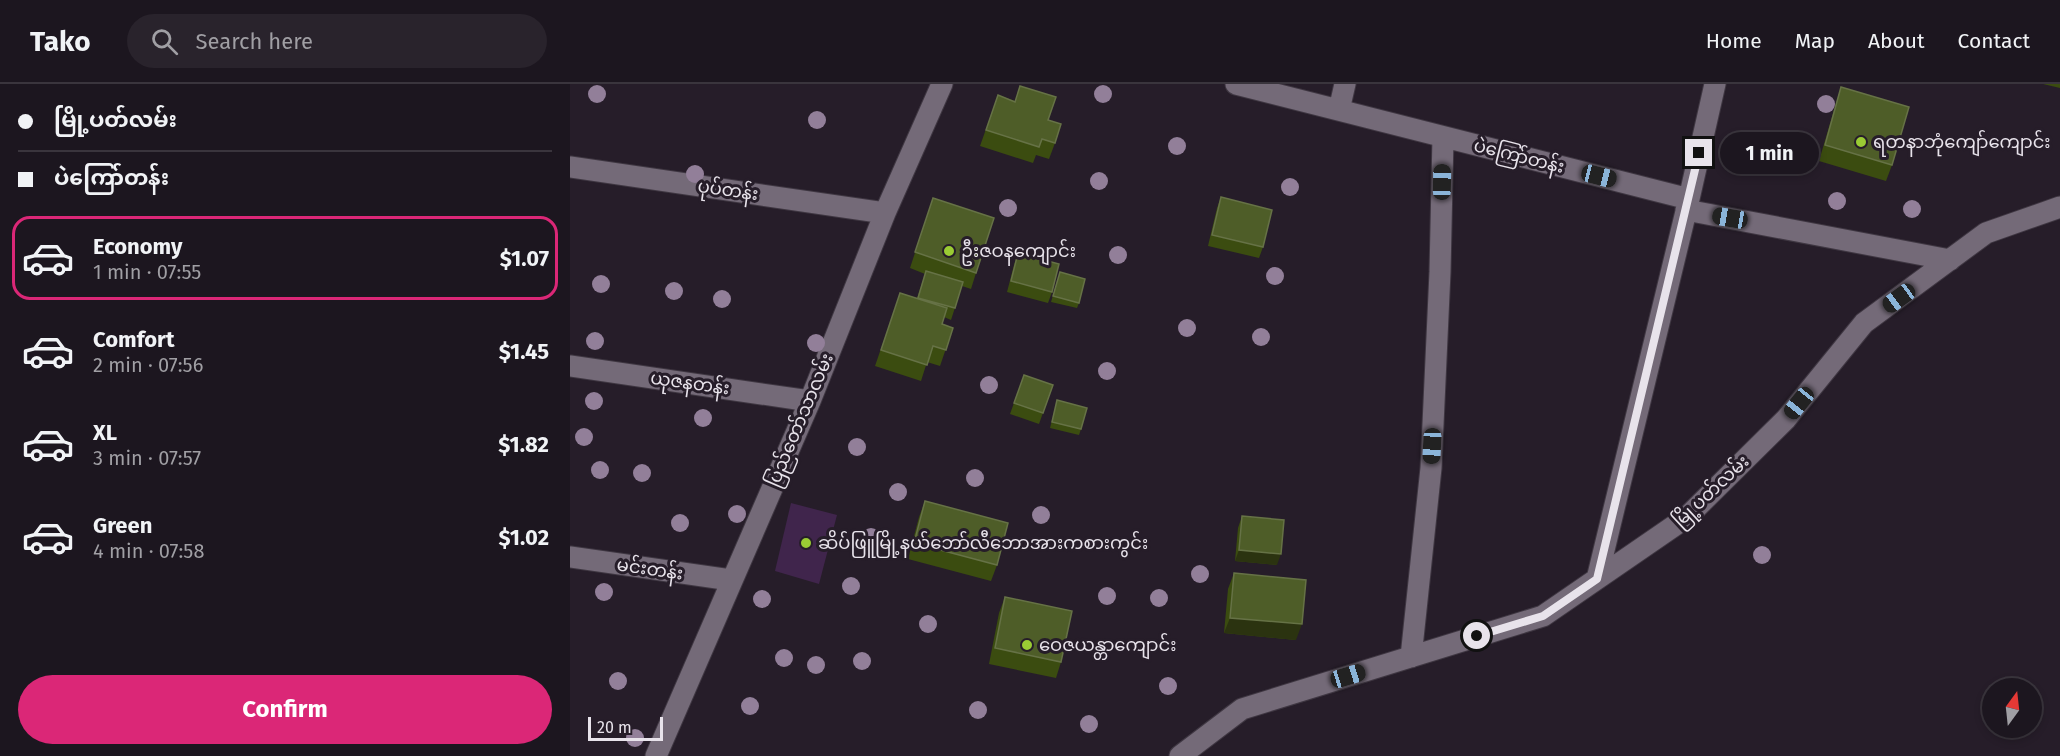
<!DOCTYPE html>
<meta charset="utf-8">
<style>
:root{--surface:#1c161f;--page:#29232c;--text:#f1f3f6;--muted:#a09fa4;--line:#3a353d;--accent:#db2777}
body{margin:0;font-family:"Fira Sans","Noto Sans Myanmar",sans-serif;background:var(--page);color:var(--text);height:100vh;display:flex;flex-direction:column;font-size:22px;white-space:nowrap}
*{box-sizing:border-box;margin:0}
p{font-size:20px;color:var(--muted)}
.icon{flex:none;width:33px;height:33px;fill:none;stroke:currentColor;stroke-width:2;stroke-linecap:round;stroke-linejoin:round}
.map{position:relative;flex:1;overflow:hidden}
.details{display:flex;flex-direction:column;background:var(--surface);width:570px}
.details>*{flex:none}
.guide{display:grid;align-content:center;height:132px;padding:0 18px;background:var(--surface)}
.needle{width:39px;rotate:15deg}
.buttons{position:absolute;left:1412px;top:594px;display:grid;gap:12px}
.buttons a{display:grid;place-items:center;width:60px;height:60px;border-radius:50%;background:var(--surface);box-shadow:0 3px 9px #0003,0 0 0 2px var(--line);font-size:30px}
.scale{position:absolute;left:18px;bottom:15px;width:75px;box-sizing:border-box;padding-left:6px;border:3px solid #e8e3eb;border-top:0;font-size:16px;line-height:21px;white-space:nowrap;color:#e8e3eb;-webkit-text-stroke:4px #261d29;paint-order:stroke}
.end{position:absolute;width:27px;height:27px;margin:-14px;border:8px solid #e8e3eb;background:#111;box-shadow:0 0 0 3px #111}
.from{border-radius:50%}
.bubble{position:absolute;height:42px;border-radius:21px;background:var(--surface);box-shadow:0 3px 9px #0003,0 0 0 2px var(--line);font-size:20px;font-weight:700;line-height:42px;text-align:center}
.car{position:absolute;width:18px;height:36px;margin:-18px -9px;border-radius:8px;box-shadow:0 0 4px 2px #0007;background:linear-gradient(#222 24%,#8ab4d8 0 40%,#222 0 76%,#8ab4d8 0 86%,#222 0)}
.guide b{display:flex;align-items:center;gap:21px;height:57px;font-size:22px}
.guide b+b{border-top:2px solid var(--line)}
.guide i{width:15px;height:15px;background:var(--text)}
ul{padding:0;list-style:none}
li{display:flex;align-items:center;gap:18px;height:84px;margin:0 12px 9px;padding:0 6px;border:3px solid transparent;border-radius:18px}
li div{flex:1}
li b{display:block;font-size:22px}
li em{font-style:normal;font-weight:700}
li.selected{border-color:var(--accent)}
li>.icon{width:54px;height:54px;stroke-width:1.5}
.button{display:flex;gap:12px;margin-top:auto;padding:12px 18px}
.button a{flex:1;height:69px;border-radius:36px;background:var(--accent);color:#fff;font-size:24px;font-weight:700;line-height:69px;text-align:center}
header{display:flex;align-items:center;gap:36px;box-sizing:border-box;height:84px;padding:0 30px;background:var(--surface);border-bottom:2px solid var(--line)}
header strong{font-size:28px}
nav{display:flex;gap:33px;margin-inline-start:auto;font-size:21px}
.search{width:420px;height:54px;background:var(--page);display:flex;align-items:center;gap:15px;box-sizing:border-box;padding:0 21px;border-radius:33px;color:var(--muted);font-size:22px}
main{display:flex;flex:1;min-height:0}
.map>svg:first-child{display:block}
.green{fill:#40254c}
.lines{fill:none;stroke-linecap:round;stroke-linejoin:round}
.street-casing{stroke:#3f3742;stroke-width:23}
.street{stroke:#746a78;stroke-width:21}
.tree{fill:#927f99}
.wall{fill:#3b4c10}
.shaded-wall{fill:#2b3310}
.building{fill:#4e5d28;stroke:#667246;stroke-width:1.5}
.route{stroke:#e8e3eb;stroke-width:8}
.poi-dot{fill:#9acb34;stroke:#261d29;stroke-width:2}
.labels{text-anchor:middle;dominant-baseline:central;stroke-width:6;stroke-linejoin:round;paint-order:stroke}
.poi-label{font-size:18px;fill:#e8e3eb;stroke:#261d29;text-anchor:start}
.street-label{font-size:18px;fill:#e8e3eb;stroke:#261d29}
</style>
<header>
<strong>Tako</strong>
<div class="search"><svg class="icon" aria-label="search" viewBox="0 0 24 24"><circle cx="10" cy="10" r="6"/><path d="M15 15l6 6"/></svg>Search here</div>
<nav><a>Home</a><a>Map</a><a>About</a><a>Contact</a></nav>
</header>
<main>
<section class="details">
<div class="guide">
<b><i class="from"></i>မြို့ပတ်လမ်း</b>
<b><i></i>ပဲကြော်တန်း</b>
</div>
<ul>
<li class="selected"><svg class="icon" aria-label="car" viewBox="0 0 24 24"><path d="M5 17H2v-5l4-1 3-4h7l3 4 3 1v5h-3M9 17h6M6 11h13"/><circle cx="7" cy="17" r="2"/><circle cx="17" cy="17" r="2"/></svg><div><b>Economy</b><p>1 min · 07:55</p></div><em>$1.07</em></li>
<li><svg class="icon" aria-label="car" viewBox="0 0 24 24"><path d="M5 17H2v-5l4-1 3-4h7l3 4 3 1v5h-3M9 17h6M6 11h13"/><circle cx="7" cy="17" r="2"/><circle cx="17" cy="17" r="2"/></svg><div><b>Comfort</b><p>2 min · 07:56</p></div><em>$1.45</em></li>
<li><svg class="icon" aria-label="car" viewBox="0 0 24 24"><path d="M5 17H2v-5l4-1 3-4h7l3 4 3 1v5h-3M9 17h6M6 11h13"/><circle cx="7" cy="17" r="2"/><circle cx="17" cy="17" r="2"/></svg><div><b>XL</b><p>3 min · 07:57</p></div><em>$1.82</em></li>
<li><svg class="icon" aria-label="car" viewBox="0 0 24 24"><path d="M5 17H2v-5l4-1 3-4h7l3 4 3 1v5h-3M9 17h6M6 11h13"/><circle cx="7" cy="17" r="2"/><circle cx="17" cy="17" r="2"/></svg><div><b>Green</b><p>4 min · 07:58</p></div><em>$1.02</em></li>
</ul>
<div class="button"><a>Confirm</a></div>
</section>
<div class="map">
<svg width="1490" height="672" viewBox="0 0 1490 672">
<rect width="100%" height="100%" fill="#261d29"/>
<path class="green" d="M221 419 267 431 249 500 205 487Z"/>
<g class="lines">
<g class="street-casing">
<path id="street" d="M666 0 1119 115 1145 0
M769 26 775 0
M0 83 315 129
M1116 126 1380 176
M0 282 240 317
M0 473 161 496
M1027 495 1119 115
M841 573 861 384 870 188 873 53
M86 672 240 317 315 129 372 0
M610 672 672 625 973 532 1117 433 1216 335 1294 239 1416 149 1490 123"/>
</g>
<use href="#street" class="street"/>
</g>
<g class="tree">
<circle cx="27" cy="10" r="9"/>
<circle cx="533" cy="10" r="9"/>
<circle cx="1256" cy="20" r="9"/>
<circle cx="247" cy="36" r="9"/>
<circle cx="607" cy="62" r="9"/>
<circle cx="1196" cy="83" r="9"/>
<circle cx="125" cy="90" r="9"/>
<circle cx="529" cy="97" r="9"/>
<circle cx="720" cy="103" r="9"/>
<circle cx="1267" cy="117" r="9"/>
<circle cx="438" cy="124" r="9"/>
<circle cx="1342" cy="125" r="9"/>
<circle cx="548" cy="171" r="9"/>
<circle cx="705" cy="192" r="9"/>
<circle cx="31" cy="200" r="9"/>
<circle cx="104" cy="207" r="9"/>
<circle cx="152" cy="215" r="9"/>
<circle cx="617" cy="244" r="9"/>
<circle cx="691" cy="253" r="9"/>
<circle cx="25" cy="257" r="9"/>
<circle cx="246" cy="259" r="9"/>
<circle cx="537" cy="287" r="9"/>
<circle cx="419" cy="301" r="9"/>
<circle cx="24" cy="317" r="9"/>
<circle cx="133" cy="334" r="9"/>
<circle cx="14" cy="353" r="9"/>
<circle cx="287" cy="363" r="9"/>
<circle cx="30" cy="386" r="9"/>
<circle cx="72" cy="389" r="9"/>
<circle cx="405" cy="394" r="9"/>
<circle cx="328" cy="408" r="9"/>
<circle cx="167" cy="430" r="9"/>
<circle cx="471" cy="431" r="9"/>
<circle cx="110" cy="439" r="9"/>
<circle cx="301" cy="453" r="9"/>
<circle cx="1192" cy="471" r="9"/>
<circle cx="630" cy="490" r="9"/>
<circle cx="281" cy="502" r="9"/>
<circle cx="34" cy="508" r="9"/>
<circle cx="537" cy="512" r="9"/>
<circle cx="589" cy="514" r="9"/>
<circle cx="192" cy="515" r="9"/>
<circle cx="358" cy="540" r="9"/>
<circle cx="214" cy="574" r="9"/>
<circle cx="292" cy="577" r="9"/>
<circle cx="246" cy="581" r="9"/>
<circle cx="48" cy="597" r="9"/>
<circle cx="598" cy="602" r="9"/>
<circle cx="180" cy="622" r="9"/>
<circle cx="408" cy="626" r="9"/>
<circle cx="519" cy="640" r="9"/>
<circle cx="65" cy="654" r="9"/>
</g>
<path class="wall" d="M1473 0H1490V4Z
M450 2 478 36 485 59 479 75 466 71 463 79 410 62 428 11 445 17Z
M1271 3 1322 81 1316 97 1249 77 1266 19Z
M651 113 693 163 689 174 638 162 647 124Z
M363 114 406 189 401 205 392 202 381 236 374 233 372 240 383 244 370 282 357 278 351 297 305 282 330 209 347 214 355 190 340 184Z
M448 169 482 208 478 219 437 208 444 181Z
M490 188 509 219 507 224 481 218Z
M454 291 483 301 469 340 440 330Z
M487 316 511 345 509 351 480 344Z
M355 417 427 481 421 497 338 475 349 433Z
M672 432 707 481 665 477 668 444Z
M664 489 726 556 654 549 658 505Z
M435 513 491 578 486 594 419 580 429 529Z"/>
<path class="shaded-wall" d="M669 466 711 470 707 481 665 477Z
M660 534 732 540 726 556 654 549Z"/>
<path class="building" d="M450 2 486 13 478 36 491 40 485 59 472 55 469 63 416 46 428 11 445 18Z
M1271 3 1339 23 1322 81 1255 61Z
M651 113 702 126 693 163 642 151Z
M363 114 424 134 406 189 345 168Z
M448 169 489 180 482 208 441 197Z
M356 187 393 198 385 224 348 214Z
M490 188 515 195 509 219 483 212Z
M330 209 377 224 372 240 383 244 376 266 363 262 357 281 311 266Z
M454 291 483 301 473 329 444 319Z
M487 316 517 324 511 345 482 338Z
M355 417 438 439 427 481 344 459Z
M672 432 714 436 711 470 669 466Z
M664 489 736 496 732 540 660 534Z
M435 513 502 527 491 578 425 564Z"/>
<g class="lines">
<path class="route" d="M907 552 973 532 1027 495 1129 69"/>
</g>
<g class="poi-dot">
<circle cx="1291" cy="58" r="6"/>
<circle cx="379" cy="167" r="6"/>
<circle cx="236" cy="459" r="6"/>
<circle cx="457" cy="561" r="6"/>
</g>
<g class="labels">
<g class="poi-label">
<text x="1303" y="58">ရတနာဘုံကျော်ကျောင်း</text>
<text x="391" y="167">ဦးဇဝနကျောင်း</text>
<text x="248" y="459">ဆိပ်ဖြူမြို့နယ်ဘော်လီဘောအားကစားကွင်း</text>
<text x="469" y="561">ဝေဇယန္တာကျောင်း</text>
</g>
<g class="street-label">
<text transform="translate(949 72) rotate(14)">ပဲကြော်တန်း</text>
<text transform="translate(158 106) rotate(8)">ပုပ်တန်း</text>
<text transform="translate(120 299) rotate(8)">ယုဇနတန်း</text>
<text transform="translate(230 336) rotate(-67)">ပြည်တော်သာလမ်း</text>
<text transform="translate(1141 407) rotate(-43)">မြို့ပတ်လမ်း</text>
<text transform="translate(80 485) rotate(8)">မင်းတန်း</text>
</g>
</g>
</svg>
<div class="buttons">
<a><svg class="needle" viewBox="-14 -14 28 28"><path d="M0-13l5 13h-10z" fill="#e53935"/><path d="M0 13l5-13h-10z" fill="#a09fa4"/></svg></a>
</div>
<div class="scale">20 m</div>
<i class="end from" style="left:907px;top:552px"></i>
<i class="end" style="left:1129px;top:69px"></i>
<div class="bubble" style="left:1150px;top:48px;width:99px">1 min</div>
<i class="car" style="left:1029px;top:92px;rotate:104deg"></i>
<i class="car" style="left:872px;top:98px;rotate:1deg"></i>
<i class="car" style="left:1160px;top:134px;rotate:280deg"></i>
<i class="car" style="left:1329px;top:214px;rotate:234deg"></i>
<i class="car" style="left:1229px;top:319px;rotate:219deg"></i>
<i class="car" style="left:862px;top:362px;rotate:183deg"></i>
<i class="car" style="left:778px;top:592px;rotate:73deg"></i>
</div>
</main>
